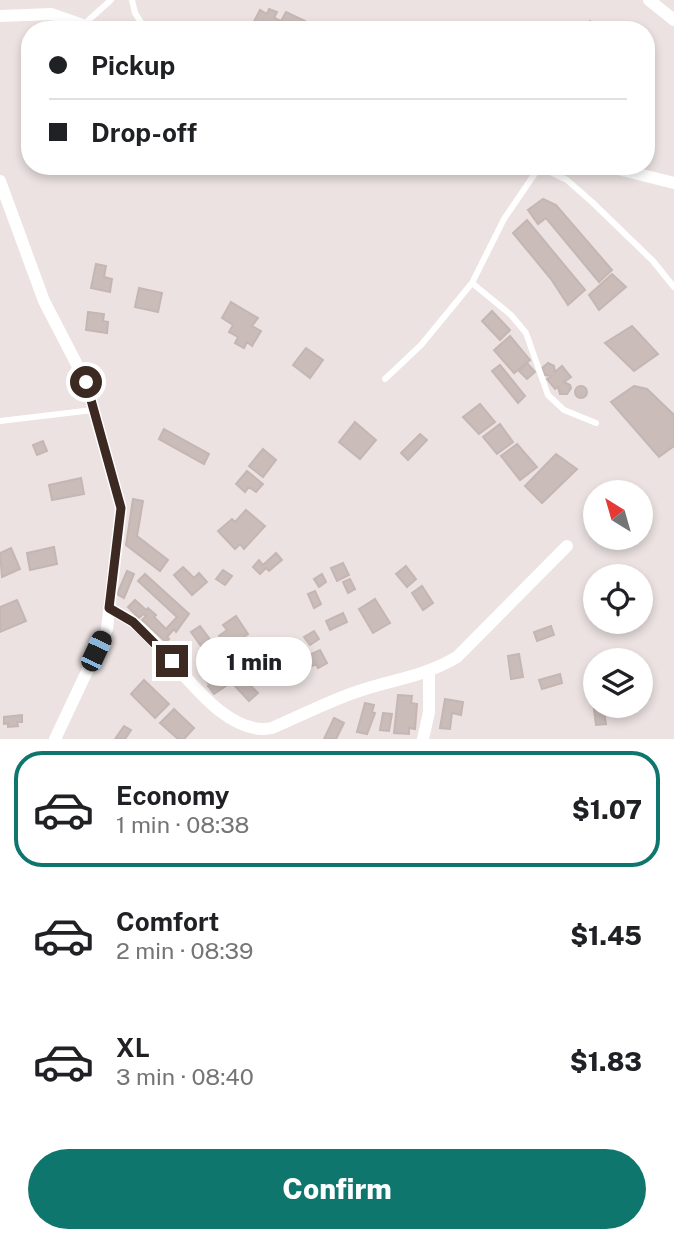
<!DOCTYPE html>
<meta charset="utf-8">
<style>
:root{--surface:#fff;--page:#f2f2f2;--text:#202124;--muted:#757577;--line:#e0e0e0;--accent:#0f766e}
body{margin:0;font-family:"Public Sans",sans-serif;background:var(--page);color:var(--text);height:100vh;display:flex;flex-direction:column;font-size:26px;white-space:nowrap}
*{box-sizing:border-box;margin:0}
p{font-size:23px;color:var(--muted)}
.icon{flex:none;width:38px;height:38px;fill:none;stroke:currentColor;stroke-width:2;stroke-linecap:round;stroke-linejoin:round}
.map{position:relative;height:739px;overflow:hidden}
.panel{display:flex;flex-direction:column;background:var(--surface);flex:1}
.panel>*{flex:none}
.guide{position:absolute;left:21px;top:21px;width:634px;height:154px;border-radius:28px;box-shadow:0 4px 10px #0003;display:grid;align-content:center;height:154px;padding:0 28px;background:var(--surface)}
.needle{width:46px;rotate:323deg}
.controls{position:absolute;left:583px;top:480px;display:grid;gap:14px}
.controls a{display:grid;place-items:center;width:70px;height:70px;border-radius:50%;background:var(--surface);box-shadow:0 4px 10px #0003;font-size:35px}
.end{position:absolute;width:32px;height:32px;margin:-16px;border:9px solid #3c2921;background:#fff;box-shadow:0 0 0 4px #fff}
.from{border-radius:50%}
.bubble{position:absolute;height:49px;border-radius:24px;background:var(--surface);box-shadow:0 4px 10px #0003;font-size:23px;font-weight:800;line-height:49px;text-align:center}
.car{position:absolute;width:21px;height:42px;margin:-21px -10px;border-radius:9px;box-shadow:0 0 5px 2px #0007;background:linear-gradient(#222 24%,#8ab4d8 0 40%,#222 0 76%,#8ab4d8 0 86%,#222 0)}
.guide b{display:flex;align-items:center;gap:24px;height:66px;font-size:26px}
.guide b+b{border-top:2px solid var(--line)}
.guide i{width:18px;height:18px;background:var(--text)}
ul{padding:12px 0 0;list-style:none}
li{display:flex;align-items:center;gap:21px;height:116px;margin:0 14px 10px;padding:0 14px;border:4px solid transparent;border-radius:28px}
li div{flex:1}
li b{display:block;font-size:26px}
li em{font-style:normal;font-weight:800}
li.active{border-color:var(--accent)}
li>.icon{width:63px;height:63px;stroke-width:1.5}
.primary-button{display:flex;gap:14px;margin-top:auto;padding:14px 28px}
.primary-button a{flex:1;height:80px;border-radius:42px;background:var(--accent);color:#fff;font-size:28px;font-weight:800;line-height:80px;text-align:center}
.map>svg:first-child{display:block}
.building{fill:#c9bcb9;stroke:#c5b6b3;stroke-width:2}
.lines{fill:none;stroke-linecap:round;stroke-linejoin:round}
.service{stroke:#fff;stroke-width:6}
.minor{stroke:#fff;stroke-width:12}
.route{stroke:#3c2921;stroke-width:9}
</style>
<div class="map">
<svg width="674" height="739" viewBox="0 0 674 739">
<rect width="100%" height="100%" fill="#ebe2e1"/>
<path class="building" d="M269 9 277 12 274 18 281 21 286 12 305 21 300 30H257L251 27 260 10 267 14Z
M590 21 606 30H585Z
M543 199 556 205 612 270 599 282 546 218 538 224 528 210Z
M527 220 585 290 568 305 551 279 513 233Z
M96 264 106 266 104 277 112 279 110 292 91 288Z
M612 274 626 287 599 310 589 295Z
M139 288 162 293 158 312 135 307Z
M231 302 258 318 252 326 261 331 252 346 247 342 244 348 235 343 238 337 229 332 233 325 222 318Z
M492 311 510 330 500 340 482 321Z
M88 312 104 314 103 321 108 322 107 333 86 330Z
M632 326 658 354 634 371 605 343Z
M510 336 530 360 514 373 494 350Z
M306 348 323 360 310 378 293 365Z
M527 363 535 372 527 379 519 371Z
M548 363 554 366 555 372 562 366 571 377 564 382 570 385 571 388 567 394H560L558 387 555 389 547 379 551 376 545 375 542 368Z
M500 365 525 396 518 403 492 371Z
M575 392a6 6 0 1 1 12 0a6 6 0 1 1-12 0Z
M634 386 647 389 674 415V446L659 457 611 402Z
M480 404 495 422 479 434 463 417Z
M355 422 376 440 360 459 339 442Z
M500 424 513 442 497 454 483 437Z
M164 429 209 454 204 464 159 439Z
M420 434 427 440 408 460 401 453Z
M43 441 47 451 37 455 33 445Z
M517 444 537 467 520 480 501 456Z
M263 449 276 460 263 477 249 466Z
M556 454 577 469 542 503 525 486Z
M247 471 263 484 256 492 249 487 245 492 236 484Z
M81 478 84 494 52 500 49 485Z
M133 499 143 501 137 536 168 560 160 571 126 545Z
M246 510 265 526 244 549 240 544 235 549 218 531 232 519 235 522Z
M54 547 57 564 30 570 27 553Z
M11 548 20 569 2 577 0 553Z
M276 553 282 560 269 571 266 568 260 574 253 567 259 560 263 565Z
M343 563 349 575 337 581 331 568Z
M406 566 416 579 407 587 396 574Z
M183 567 194 578 199 573 207 582 192 595 174 575Z
M223 570 232 576 225 585 216 579Z
M127 571 134 574 124 598 117 594Z
M145 574 189 614 176 632 174 629 167 637 169 639 166 642 142 620 146 616 143 614 139 618 128 607 135 600 146 610 148 608 156 615 154 617 166 629 177 617 138 581Z
M322 574 326 582 319 587 314 579Z
M350 579 355 589 348 593 343 582Z
M422 586 433 603 423 610 412 593Z
M315 591 321 604 314 608 308 594Z
M375 599 390 623 373 633 359 609Z
M17 600 26 621 0 632V607Z
M343 613 347 622 330 630 326 621Z
M236 616 248 634 228 648 219 636 227 630 223 625Z
M200 626 215 646 206 653 191 632Z
M551 626 554 635 537 641 534 632Z
M314 631 319 639 310 645 304 637Z
M320 650 327 663 318 668 316 664 309 668 303 658Z
M219 653 229 666 208 683 198 669Z
M256 654 270 671 259 681 244 664Z
M519 654 523 677 511 679 508 656Z
M236 667 241 676 214 694 208 686Z
M560 674 562 683 542 689 539 680Z
M243 678 258 693 249 701 235 686Z
M144 680 169 704 155 718 131 694Z
M595 693V705H603L606 724 596 725 592 694Z
M398 695 412 696 411 703 417 704 415 729 409 728V734L394 733Z
M445 699 463 702 461 715 452 713 450 729 440 728Z
M365 703 374 705 372 712 375 713 367 734 357 732Z
M174 709 194 728 184 739H178L160 723Z
M383 713 392 714 389 731 380 730Z
M22 715V722H17L18 726 8 727V723L4 724V717Z
M334 718 344 723 336 739H324Z
M124 726 131 730 125 739H115Z"/>
<g class="lines">
<path class="service" d="M132 0 135 13 146 30
M83 25 111 0
M540 167 567 180 592 202 653 261 674 287
M472 283 511 315 526 333 548 395 564 410 596 423
M385 379 421 345 472 283 504 219 540 166
M0 421 93 410"/>
<path class="minor" d="M649 0 674 20
M0 16 51 14 97 30
M606 166 674 183
M0 181 44 301 86 382 121 508 107 629 55 739
M109 608C117 613 126 617 133 622 172 651 219 739 272 728 300 716 327 702 356 692 393 679 421 678 457 657L567 546
M423 739 429 712V672"/>
</g>
<g class="lines">
<path class="route" d="M86 382 121 508 109 608 133 622 172 661"/>
</g>
</svg>
<div class="controls">
<a><svg class="needle" viewBox="-14 -14 28 28"><path d="M0-13l5 13h-10z" fill="#e53935"/><path d="M0 13l5-13h-10z" fill="#757577"/></svg></a>
<a><svg class="icon" aria-label="locate" viewBox="0 0 24 24"><circle cx="12" cy="12" r="6"/><path d="M12 2v4M12 18v4M2 12h4M18 12h4"/></svg></a>
<a><svg class="icon" aria-label="layers" viewBox="0 0 24 24"><path d="M12 4l9 5-9 5-9-5zM3 14l9 5 9-5"/></svg></a>
</div>
<i class="end from" style="left:86px;top:382px"></i>
<i class="end" style="left:172px;top:661px"></i>
<div class="bubble" style="left:196px;top:637px;width:116px">1 min</div>
<i class="car" style="left:96px;top:651px;rotate:25deg"></i>
<div class="guide">
<b><i class="from"></i>Pickup</b>
<b><i></i>Drop-off</b>
</div>
</div>
<section class="panel">
<ul>
<li class="active"><svg class="icon" aria-label="car" viewBox="0 0 24 24"><path d="M5 17H2v-5l4-1 3-4h7l3 4 3 1v5h-3M9 17h6M6 11h13"/><circle cx="7" cy="17" r="2"/><circle cx="17" cy="17" r="2"/></svg><div><b>Economy</b><p>1 min · 08:38</p></div><em>$1.07</em></li>
<li><svg class="icon" aria-label="car" viewBox="0 0 24 24"><path d="M5 17H2v-5l4-1 3-4h7l3 4 3 1v5h-3M9 17h6M6 11h13"/><circle cx="7" cy="17" r="2"/><circle cx="17" cy="17" r="2"/></svg><div><b>Comfort</b><p>2 min · 08:39</p></div><em>$1.45</em></li>
<li><svg class="icon" aria-label="car" viewBox="0 0 24 24"><path d="M5 17H2v-5l4-1 3-4h7l3 4 3 1v5h-3M9 17h6M6 11h13"/><circle cx="7" cy="17" r="2"/><circle cx="17" cy="17" r="2"/></svg><div><b>XL</b><p>3 min · 08:40</p></div><em>$1.83</em></li>
</ul>
<div class="primary-button"><a>Confirm</a></div>
</section>
